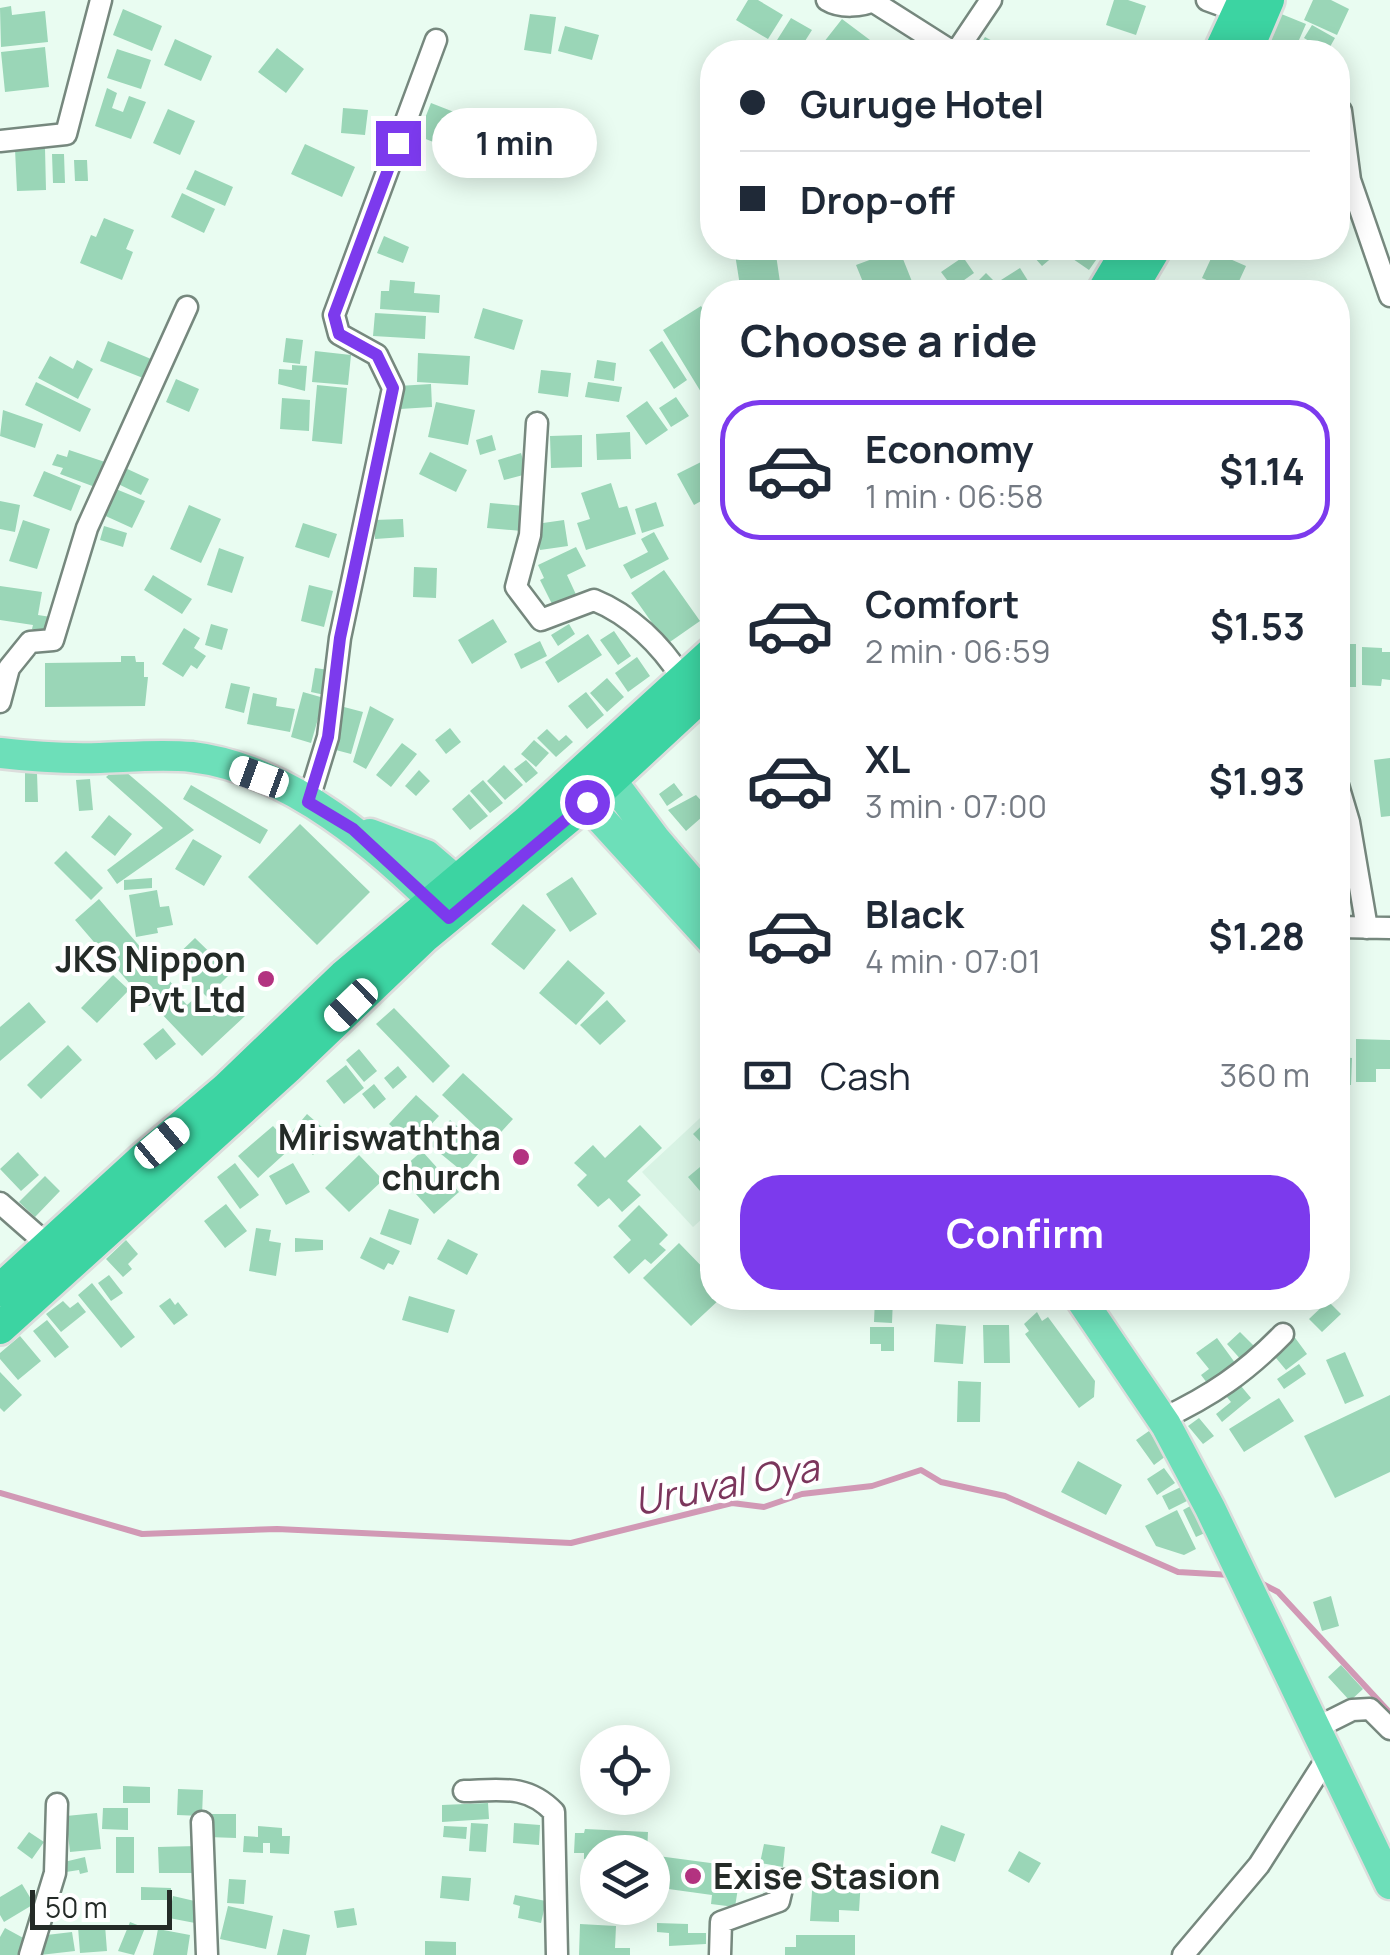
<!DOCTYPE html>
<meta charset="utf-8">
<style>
:root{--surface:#fff;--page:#f6f6f7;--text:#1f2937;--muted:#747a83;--line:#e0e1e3;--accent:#7c3aed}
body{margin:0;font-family:Manrope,sans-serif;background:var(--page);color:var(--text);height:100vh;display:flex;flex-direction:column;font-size:38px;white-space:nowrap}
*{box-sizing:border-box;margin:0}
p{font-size:32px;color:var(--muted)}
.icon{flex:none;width:55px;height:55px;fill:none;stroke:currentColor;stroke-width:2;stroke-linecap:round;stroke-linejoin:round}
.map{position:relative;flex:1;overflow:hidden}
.side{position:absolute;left:700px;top:280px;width:650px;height:1030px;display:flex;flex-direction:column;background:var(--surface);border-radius:40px;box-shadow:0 5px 25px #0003}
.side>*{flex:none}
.banner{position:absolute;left:700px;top:40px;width:650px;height:220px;border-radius:40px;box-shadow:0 5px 25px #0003;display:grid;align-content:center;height:220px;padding:0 40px;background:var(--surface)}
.tools{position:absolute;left:580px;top:1725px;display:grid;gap:20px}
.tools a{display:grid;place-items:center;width:90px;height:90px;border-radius:50%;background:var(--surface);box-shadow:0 5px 25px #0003;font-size:50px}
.scale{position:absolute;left:30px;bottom:25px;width:142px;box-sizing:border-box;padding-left:10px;border:5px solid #242b27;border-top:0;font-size:28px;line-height:35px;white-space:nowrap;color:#242b27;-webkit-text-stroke:8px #fff;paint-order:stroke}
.end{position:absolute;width:45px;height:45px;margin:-22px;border:12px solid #7c3aed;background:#fff;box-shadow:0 0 0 5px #fff}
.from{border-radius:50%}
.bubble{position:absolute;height:70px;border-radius:35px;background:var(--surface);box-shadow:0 5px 25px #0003;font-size:32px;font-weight:700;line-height:70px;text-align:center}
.car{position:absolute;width:30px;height:60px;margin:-30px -15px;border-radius:12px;box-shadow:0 0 8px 2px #0007;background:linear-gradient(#fff 24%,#345 0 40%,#fff 0 76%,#345 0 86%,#fff 0)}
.banner b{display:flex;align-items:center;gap:35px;height:95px;font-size:38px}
.banner b+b{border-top:2px solid var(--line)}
.banner i{width:25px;height:25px;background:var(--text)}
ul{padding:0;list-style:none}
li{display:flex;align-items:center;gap:30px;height:140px;margin:0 20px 15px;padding:0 20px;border:5px solid transparent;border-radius:40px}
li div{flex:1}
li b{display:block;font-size:38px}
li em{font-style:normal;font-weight:700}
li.selected{border-color:var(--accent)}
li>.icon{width:90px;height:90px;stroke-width:1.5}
h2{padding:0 40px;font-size:45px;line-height:120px}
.pay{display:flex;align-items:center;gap:25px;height:110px;padding:0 40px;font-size:38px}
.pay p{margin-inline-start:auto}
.primary-button{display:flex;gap:20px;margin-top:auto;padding:20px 40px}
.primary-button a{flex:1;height:115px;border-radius:40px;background:var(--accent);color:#fff;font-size:40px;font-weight:700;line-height:115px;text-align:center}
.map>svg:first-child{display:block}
.built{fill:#d8f3e4}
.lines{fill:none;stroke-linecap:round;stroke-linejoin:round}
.stream{stroke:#d199b5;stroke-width:6}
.building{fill:#9ad6b7}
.minor-casing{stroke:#76887e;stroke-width:25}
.primary-casing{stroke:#dcdddc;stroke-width:35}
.trunk-casing{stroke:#dcdddc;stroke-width:38}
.minor{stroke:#fff;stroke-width:20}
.primary{stroke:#6ddfb9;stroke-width:30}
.trunk{stroke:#3cd4a2;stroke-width:32}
.route{stroke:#7c3aed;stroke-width:12}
.poi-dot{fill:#b33380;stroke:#fff;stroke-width:4}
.labels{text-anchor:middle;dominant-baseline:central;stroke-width:8;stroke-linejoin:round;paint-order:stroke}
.poi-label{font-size:35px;font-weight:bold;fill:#242b27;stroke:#fff;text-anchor:end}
.water-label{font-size:38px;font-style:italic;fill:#7b365c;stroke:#fff}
</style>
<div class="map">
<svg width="1390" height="1955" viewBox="0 0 1390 1955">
<rect width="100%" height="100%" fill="#e9fcf1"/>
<path class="built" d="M712 1107V1210L693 1227 642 1172Z"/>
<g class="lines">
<path class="stream" d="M0 1493 142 1534 277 1529 571 1543 732 1503 764 1507 802 1494 872 1486 921 1470 941 1482 1005 1496 1178 1572 1231 1575
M1257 1581 1278 1592 1390 1713"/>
</g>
<path class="building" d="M748 0H758L783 15 768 39 736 20Z
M1114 0H1128L1146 6 1136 35 1106 25Z
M1313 0H1331L1349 9 1337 35 1304 20Z
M11 6 12 15 45 11 48 42 1 47 0 8Z
M123 9 162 26 152 51 113 35Z
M1274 11 1306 24 1299 40 1311 45 1308 52H1284L1261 43Z
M530 14 556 17 551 54 524 50Z
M791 18 812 30 798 52H779L772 48Z
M842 19 874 43 868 52H827L820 47Z
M1312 25 1335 38 1327 52 1304 38Z
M565 26 599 35 592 60 558 51Z
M985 37 1013 52H976Z
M175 39 212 56 201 81 164 65Z
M45 47 49 87 5 92 1 52Z
M277 48 304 69 286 93 258 72Z
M117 49 151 60 141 89 107 78Z
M107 88 117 93 112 108 123 112 129 96 146 102 131 139 95 126Z
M431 103 454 112 441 145 418 136Z
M343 108 368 110 365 135 341 133Z
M168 109 195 121 180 155 153 143Z
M305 144 355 167 342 197 291 174Z
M45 148 46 190 17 191 15 149Z
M52 154H64L65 183H53Z
M74 160H87L88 181H75Z
M195 170 233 187 225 206 186 189Z
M182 193 215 209 204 233 171 217Z
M104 218 134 230 126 249 133 252 122 280 80 263 91 235 96 237Z
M384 236 409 247 403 263 377 253Z
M734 248H775L781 289 741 292Z
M1026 248H1049L1055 255 1042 266Z
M1057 248H1094L1101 253 1089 270Z
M899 249 915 289 906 292H867L856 265Z
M1214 252 1246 266 1234 292 1202 278Z
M963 257 974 273 953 288 941 272Z
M1020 268 1035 292H1008L1001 280Z
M986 273 1005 292H979L973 286Z
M390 280 415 282 414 293 440 295 439 313 380 309 381 291H389Z
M701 306 712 323V410L663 330Z
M483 308 523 320 514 350 474 338Z
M375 313 426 316 425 339 373 336Z
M286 338 303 340 300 364 283 362Z
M108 341 151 359 143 378 100 361Z
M662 341 687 380 674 389 649 350Z
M315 351 351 355 348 385 312 382Z
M418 353 470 356 468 385 417 382Z
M50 356 73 369 77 360 93 369 78 399 38 378Z
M597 360 616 363 614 381 594 378Z
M292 365 307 366 305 391 278 384 279 369 292 370Z
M541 370 571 373 568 397 538 393Z
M176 379 199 389 189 412 166 402Z
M36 382 91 409 80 432 25 405Z
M588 382 622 387 619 402 585 397Z
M431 384 432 407 400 409 398 386Z
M317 385 347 388 342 444 312 441Z
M676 397 689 416 671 427 659 408Z
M282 398 310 400 309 431 280 429Z
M647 401 668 430 646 445 626 416Z
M436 402 475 410 468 445 428 437Z
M3 410 43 424 35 448 0 436Z
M630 432 631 459 597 460 596 434Z
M492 435 496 450 480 455 476 440Z
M582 435V467L551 468 550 436Z
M69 450 105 462 95 487 60 474 63 468 52 465 57 454 67 457Z
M430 452 467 470 456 492 419 474Z
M521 453 527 474 504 480 498 460Z
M703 461 712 478V495L694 505 677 474Z
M121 466 149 479 141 495 114 482Z
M44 471 81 486 71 511 33 496Z
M611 483 619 508 627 506 636 534 586 550 577 523 590 519 581 493Z
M111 487 145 501 132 528 99 513Z
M0 501 20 505 15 532 0 529Z
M656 502 664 526 642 533 635 509Z
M490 503 524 506 522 531 487 528Z
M189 505 221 519 201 563 170 549Z
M403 519 404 537 375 539 374 520Z
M23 520 50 529 37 569 9 561Z
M564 520 568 546 540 550 536 524Z
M303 523 337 534 329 558 295 547Z
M104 526 127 533 123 547 100 540Z
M654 532 669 559 631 579 623 565 648 552 641 539Z
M576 547 586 566 567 575 579 601 556 612 540 580 544 578 538 565Z
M219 548 244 557 232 593 207 585Z
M414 567 437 568 436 598 413 597Z
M664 570 700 621 667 644 631 593Z
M153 575 192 599 182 614 144 590Z
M309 585 333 591 324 627 301 621Z
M0 586 42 592 38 615 51 617 49 632 32 629 33 625 0 620Z
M493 619 507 642 472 664 458 640Z
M211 624 228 629 222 650 205 645Z
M569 624 575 634 558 646 551 635Z
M184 628 200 638 194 648 206 656 197 669 191 665 183 677 162 664Z
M614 631 631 656 618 665 600 640Z
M588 634 602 655 558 683 545 662Z
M540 641 547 656 521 669 514 654Z
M1338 644H1356V687H1338Z
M1362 647 1382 648V652H1390V680L1382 679 1381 686 1362 685Z
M121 656H135L136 662H144V677H148L145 706 45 707V663L121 662Z
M637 657 650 676 628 692 615 673Z
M315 668 329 670 325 695 311 692Z
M607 678 624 697 607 712 590 693Z
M231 683 250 687 244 713 225 708Z
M303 692 324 698 311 743 291 737Z
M586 692 604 715 587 729 568 706Z
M253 693 277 698 276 706 295 709 290 732 247 724Z
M370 706 394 719 366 769 353 762Z
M344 707 363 712 351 754 332 749Z
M450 728 461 742 446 754 435 740Z
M547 729 559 741 566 735 573 742 556 757 537 738Z
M534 740 549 753 536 767 521 754Z
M402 743 417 754 391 787 376 775Z
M1390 758V816L1381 817 1374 760Z
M526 760 538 773 526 783 514 769Z
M504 765 523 785 505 800 487 781Z
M119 766 194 830 117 884 107 870 163 828 106 777Z
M419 770 430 781 416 796 405 786Z
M25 773H37L38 802H25Z
M90 779 93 810 79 811 76 780Z
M483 780 503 803 490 813 470 791Z
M674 783 683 795 667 806 659 794Z
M191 785 268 830 260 844 183 799Z
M469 794 488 816 470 830 452 809Z
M696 795 710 810 686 831 668 810Z
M109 815 132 834 115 856 91 837Z
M300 824 370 892 317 945 248 877Z
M193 839 222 856 204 886 175 869Z
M66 851 103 888 91 900 54 863Z
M572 877 597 914 570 932 546 894Z
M152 878V888L124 890V880Z
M157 890 160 907 169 906 173 925 157 928 158 933 136 937 129 895Z
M99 899 173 985 149 1006 75 920Z
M523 904 556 930 524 970 491 944Z
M195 938 231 973 207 997 171 961Z
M568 960 605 993 576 1025 539 993Z
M113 975 129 990 97 1023 81 1008Z
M174 991 187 1005 195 998 212 1016 230 1000 245 1016 202 1056 156 1008Z
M607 1000 626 1021 600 1045 580 1025Z
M29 1002 46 1022 0 1061V1027Z
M394 1008 450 1066 433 1083 376 1024Z
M163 1028 176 1044 156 1060 143 1044Z
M1356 1039 1390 1040V1069H1376V1082H1356Z
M68 1045 82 1060 41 1099 27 1085Z
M359 1049 377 1071 364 1082 346 1060Z
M1338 1057 1352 1058 1351 1085H1338Z
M346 1065 364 1088 344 1104 326 1081Z
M398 1066 407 1077 393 1089 384 1078Z
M463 1073 513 1119 492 1142 442 1095Z
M374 1084 386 1099 374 1109 362 1094Z
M416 1095 439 1116 412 1145 389 1124Z
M307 1114 331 1135 313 1155 290 1134Z
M712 1116V1149L710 1152 693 1134Z
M450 1120 483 1148 463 1172 430 1145Z
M640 1125 662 1148 627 1181 641 1195 622 1212 609 1198 598 1207 577 1185 587 1175 574 1163 593 1145 605 1158Z
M273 1126 292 1147 258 1178 238 1156Z
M422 1151 459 1192 434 1214 397 1173Z
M18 1152 39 1175 21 1191 0 1169Z
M359 1155 383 1180 349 1212 325 1188Z
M712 1157V1192L706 1198 688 1177Z
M235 1163 259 1195 240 1209 217 1177Z
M293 1163 310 1192 286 1205 269 1176Z
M45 1176 60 1191 35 1217 19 1202Z
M226 1204 247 1231 225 1248 204 1221Z
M639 1205 668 1235 659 1244 666 1250 651 1264 645 1259 629 1274 613 1257 631 1240 618 1226Z
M389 1209 419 1219 411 1245 380 1234Z
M256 1228 271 1230 269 1241 281 1243 276 1276 249 1271Z
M370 1237 400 1251 393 1265 388 1263 384 1270 360 1258Z
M295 1238 323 1240V1250L295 1252Z
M448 1239 478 1254 467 1275 437 1259Z
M126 1240 138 1254 128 1264 132 1269 123 1277 106 1259Z
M679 1243 712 1277V1298H721L691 1326 643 1278Z
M109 1275 123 1293 111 1301 98 1283Z
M92 1283 135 1337 121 1348 78 1295Z
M409 1296 455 1310 448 1333 402 1320Z
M170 1298 175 1305 178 1302 188 1315 174 1325 159 1306Z
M875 1298H893L892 1323 874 1322Z
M63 1301 70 1308 78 1302 86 1312 61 1332 46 1314Z
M1328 1301 1341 1314 1322 1332 1309 1319Z
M1037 1312 1042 1321 1048 1317 1095 1381 1094 1397 1079 1408 1025 1334 1029 1331 1024 1324Z
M47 1320 69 1347 55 1358 33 1331Z
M936 1324 966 1326 963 1364 934 1362Z
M983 1325H1009L1010 1363H984Z
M870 1327H894V1351H881V1344H870Z
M1240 1332 1257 1349 1243 1362 1227 1344Z
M1293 1335 1307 1354 1286 1370 1271 1352Z
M20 1336 41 1361 18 1380 0 1359V1353Z
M1217 1338 1241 1371 1214 1392 1201 1375 1209 1369 1196 1353Z
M1345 1352 1364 1396 1345 1404 1326 1360Z
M1299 1364 1306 1374 1284 1389 1277 1379Z
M0 1372 22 1395 4 1412 0 1408Z
M1236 1380 1251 1398 1222 1422 1216 1414 1231 1402 1222 1391Z
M958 1381 981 1382 980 1422H957Z
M1390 1395V1472L1335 1498 1304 1436Z
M1279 1398 1294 1421 1244 1452 1229 1429Z
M1199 1418 1214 1436 1203 1444 1188 1426Z
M1149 1431 1166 1456 1154 1465 1136 1440Z
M1078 1461 1122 1485 1106 1515 1061 1492Z
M1164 1468 1175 1483 1157 1495 1147 1479Z
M1183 1486 1191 1499 1169 1510 1162 1496Z
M1194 1504 1207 1532 1196 1537 1183 1510Z
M1177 1510 1196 1549 1184 1555 1156 1546 1145 1526Z
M1331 1596 1339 1626 1322 1631 1313 1602Z
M1341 1665 1363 1689 1350 1701 1328 1677Z
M123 1786 150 1787V1803H123Z
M178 1789 203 1790 202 1816 177 1815Z
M488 1803 489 1819 442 1822V1805Z
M103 1808H128V1830L102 1829Z
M97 1813 101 1849 70 1852 66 1816Z
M209 1814H236V1838L208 1837Z
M471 1823 488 1824 486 1852 469 1851Z
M514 1823 540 1825 539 1845 513 1843Z
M941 1825 965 1834 955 1862 931 1853Z
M258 1826 282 1828V1836H290L289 1854 270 1853V1843H263V1853L243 1852 244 1836 258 1837Z
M444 1826 467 1827 466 1839 443 1837Z
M585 1829 648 1832 647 1852H598V1888H587L588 1859H584V1853H574L575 1833H584Z
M29 1832 44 1842 32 1859 17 1848Z
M116 1837H134V1873H116Z
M764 1844 785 1847 783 1867 760 1863Z
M197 1846V1873H159L158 1847Z
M1019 1851 1041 1863 1029 1883 1008 1871Z
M658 1856 733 1866 730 1887 738 1888 735 1907 711 1904 712 1895 654 1887Z
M85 1857 88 1872 80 1874 79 1870 66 1872 64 1862Z
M442 1876 471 1878 469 1901 440 1898Z
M813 1877 861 1880 859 1911 839 1910V1922L810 1921Z
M229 1879 246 1880 244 1904 227 1903Z
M22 1884 34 1904 4 1922 0 1915V1897Z
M141 1887 171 1888V1900H141Z
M515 1895 546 1901 541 1923 518 1918 520 1906 513 1904Z
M173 1896 199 1902 195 1923 169 1918Z
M228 1906 273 1916 266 1949 220 1939Z
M354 1908 357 1925 337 1928 334 1911Z
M130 1922 145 1928 134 1955 118 1951Z
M657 1923 688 1924V1933H706V1944L669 1946V1933L657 1932Z
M580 1924 616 1926 615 1948H630V1955H579Z
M105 1925 107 1951 80 1953 78 1927Z
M5 1928 27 1940 18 1955H0V1937Z
M158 1929 190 1935 187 1955H153Z
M283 1929 310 1935 306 1955H277Z
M72 1932 75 1951 40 1955 38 1936Z
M796 1935H855V1955H785V1947H796Z
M425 1941 456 1942V1955H425Z"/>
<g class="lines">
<g class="minor-casing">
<path id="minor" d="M827 0C840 8 862 7 875 0
M1207 0 1248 15
M874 2 948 49H958L991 0
M1338 109 1341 111 1350 180 1390 296
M0 141 66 134 101 0
M537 423 530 535 516 587 541 620 594 600C631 615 661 645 682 678
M0 702 9 668 30 642 53 640 87 528 187 307
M1338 785 1349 822 1367 928
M308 802 328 737 340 638 393 388 377 355 339 334 334 315 436 40
M1338 927 1390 928
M0 1203 49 1246
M1162 1419C1211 1396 1245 1373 1283 1334
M1318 1727 1352 1710 1370 1709 1390 1729
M464 1791C501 1790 527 1784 554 1812L557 1955
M202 1822 207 1955
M30 1955 55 1873 57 1804
M720 1955 721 1922 779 1901 784 1880
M1183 1955 1259 1865 1329 1755"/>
</g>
<g class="primary-casing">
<path id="primary" d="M0 753C33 757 66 759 100 758 130 757 161 754 192 757 291 769 382 849 449 917
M596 760 655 839 712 906
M569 784 712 941
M370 834 426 855 474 896
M1080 1298 1166 1425 1210 1508 1390 1884"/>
</g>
<g class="trunk-casing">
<path id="trunk" d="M1220 52 1244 0
M1246 52 1268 0
M1103 292 1129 248
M1129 292 1155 248
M0 1290 143 1159 226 1089 344 976 527 822 712 653
M0 1328 287 1068 424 937 587 802 712 686"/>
</g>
<use href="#minor" class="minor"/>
<use href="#primary" class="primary"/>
<use href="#trunk" class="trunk"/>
</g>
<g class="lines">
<path class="route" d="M398 143 334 315 339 334 377 355 393 388 340 638 328 737 308 802 353 829 449 918 587 802"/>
</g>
<g class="poi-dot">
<circle cx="266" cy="979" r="10"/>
<circle cx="521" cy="1157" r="10"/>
<circle cx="693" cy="1876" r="10"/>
</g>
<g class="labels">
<g class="poi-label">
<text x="246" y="959">JKS Nippon<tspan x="246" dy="40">Pvt Ltd</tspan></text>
<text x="501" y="1137">Miriswaththa<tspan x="501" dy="40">church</tspan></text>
<text x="713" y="1876" text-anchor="start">Exise Stasion</text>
</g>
<g class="water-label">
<text transform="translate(726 1483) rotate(-11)">Uruval Oya</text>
</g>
</g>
</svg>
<div class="tools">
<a><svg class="icon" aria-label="locate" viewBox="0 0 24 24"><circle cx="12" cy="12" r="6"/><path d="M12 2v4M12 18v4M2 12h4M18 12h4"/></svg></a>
<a><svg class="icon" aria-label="layers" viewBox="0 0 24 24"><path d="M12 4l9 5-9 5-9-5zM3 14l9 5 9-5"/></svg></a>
</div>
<div class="scale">50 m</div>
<i class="end from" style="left:587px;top:802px"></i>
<i class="end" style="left:398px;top:143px"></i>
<div class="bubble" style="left:432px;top:108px;width:165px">1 min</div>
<i class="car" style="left:259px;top:777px;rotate:290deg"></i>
<i class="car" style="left:351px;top:1005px;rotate:226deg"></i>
<i class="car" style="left:162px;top:1143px;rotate:50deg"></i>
<div class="banner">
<b><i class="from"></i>Guruge Hotel</b>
<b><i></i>Drop-off</b>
</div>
<section class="side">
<h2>Choose a ride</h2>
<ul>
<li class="selected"><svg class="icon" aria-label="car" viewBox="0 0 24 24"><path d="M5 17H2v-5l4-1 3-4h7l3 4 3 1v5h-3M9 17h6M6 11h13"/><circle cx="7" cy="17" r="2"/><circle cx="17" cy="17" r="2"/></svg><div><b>Economy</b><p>1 min · 06:58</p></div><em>$1.14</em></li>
<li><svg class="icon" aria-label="car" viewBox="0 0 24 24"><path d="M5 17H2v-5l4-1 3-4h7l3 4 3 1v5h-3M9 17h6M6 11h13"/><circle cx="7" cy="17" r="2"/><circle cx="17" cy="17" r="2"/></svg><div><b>Comfort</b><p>2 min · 06:59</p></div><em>$1.53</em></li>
<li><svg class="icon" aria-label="car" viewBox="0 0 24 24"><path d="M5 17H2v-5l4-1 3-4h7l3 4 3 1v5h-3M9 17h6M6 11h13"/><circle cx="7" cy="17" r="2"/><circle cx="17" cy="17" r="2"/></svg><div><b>XL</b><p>3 min · 07:00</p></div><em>$1.93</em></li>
<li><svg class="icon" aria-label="car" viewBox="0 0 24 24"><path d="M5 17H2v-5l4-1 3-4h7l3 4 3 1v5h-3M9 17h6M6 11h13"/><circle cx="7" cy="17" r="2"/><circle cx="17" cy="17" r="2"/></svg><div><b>Black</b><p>4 min · 07:01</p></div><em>$1.28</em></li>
</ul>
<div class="pay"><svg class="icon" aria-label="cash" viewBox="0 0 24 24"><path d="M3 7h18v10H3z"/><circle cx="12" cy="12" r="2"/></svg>Cash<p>360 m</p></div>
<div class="primary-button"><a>Confirm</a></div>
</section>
</div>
